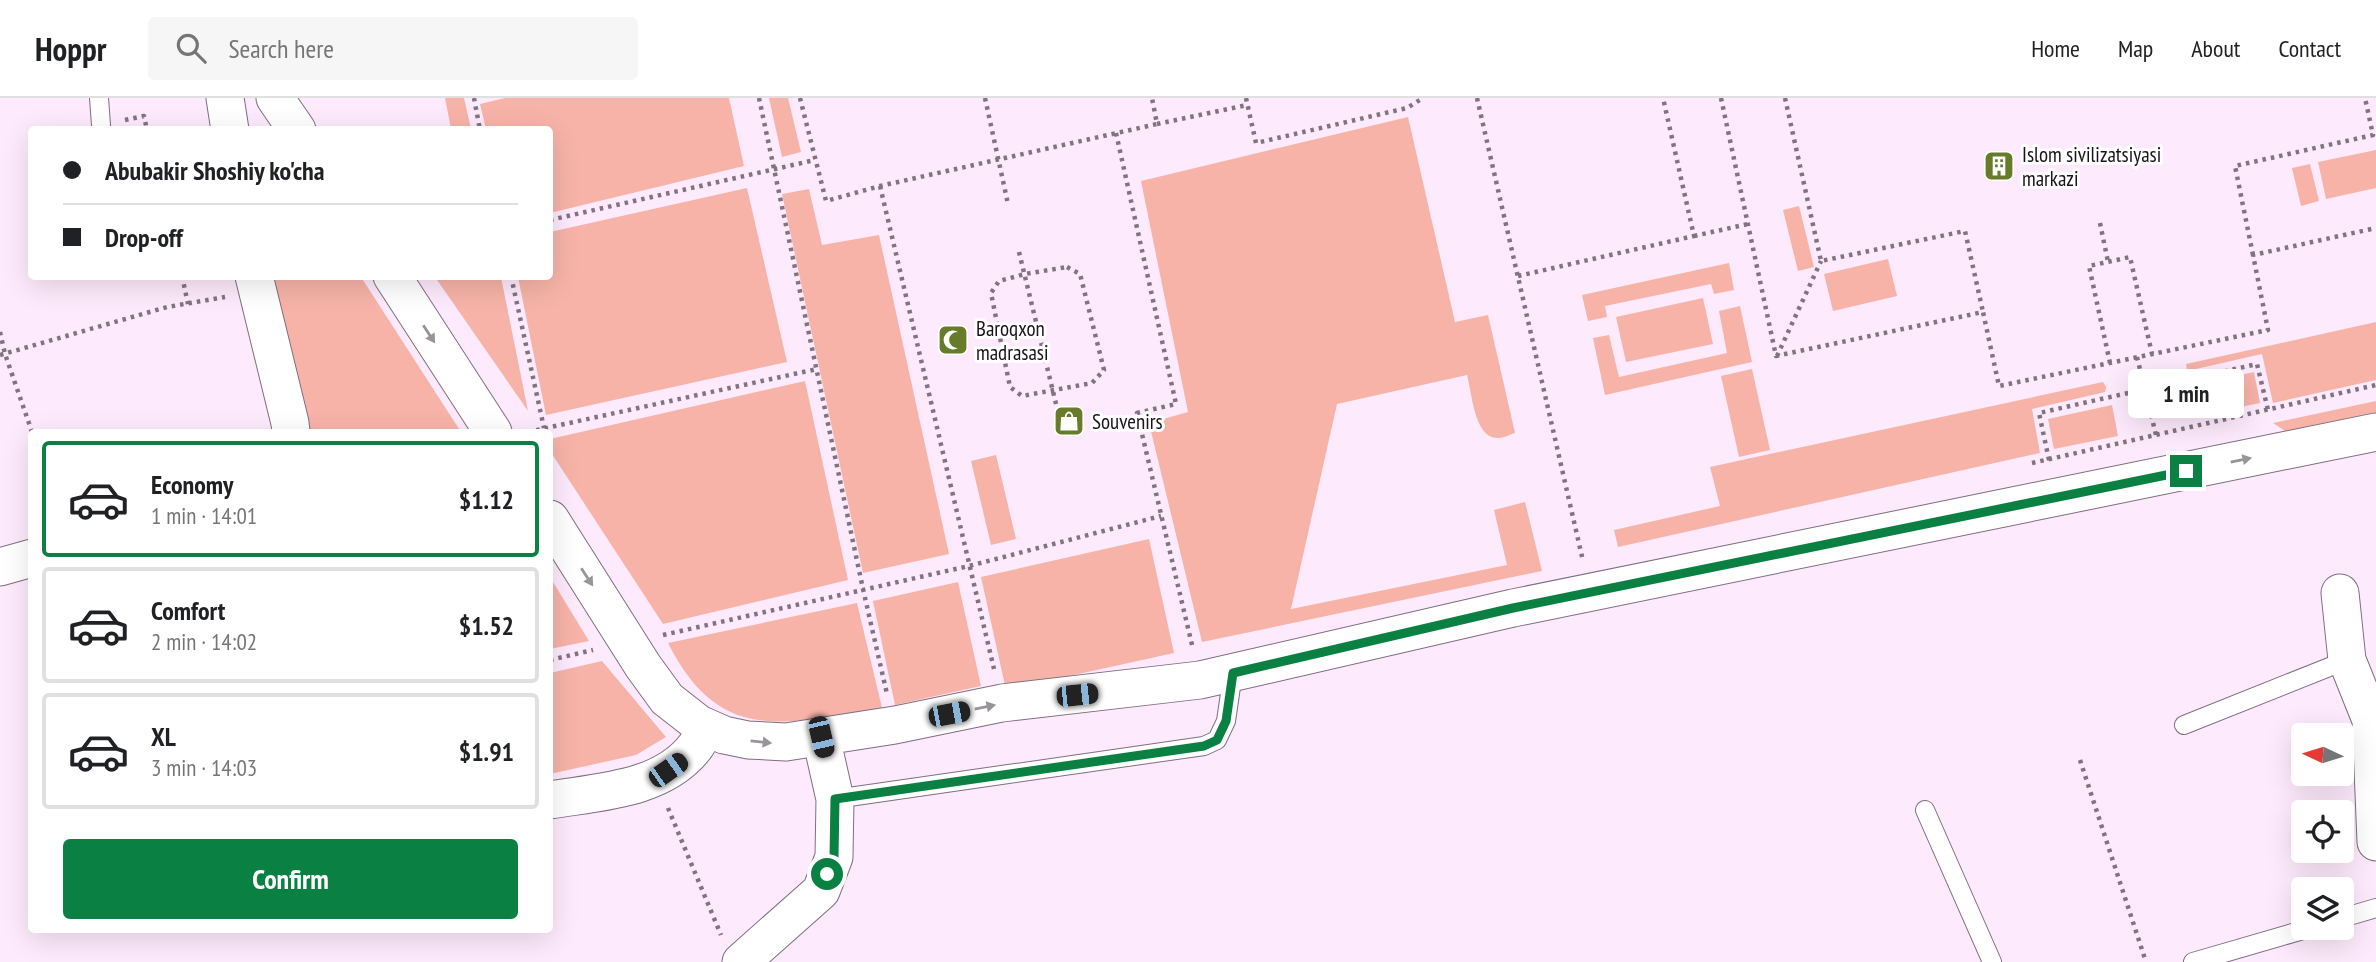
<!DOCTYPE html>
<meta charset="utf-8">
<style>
:root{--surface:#fff;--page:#f6f6f6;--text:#202124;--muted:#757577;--line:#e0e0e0;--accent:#0b8043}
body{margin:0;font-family:"PT Sans Narrow",sans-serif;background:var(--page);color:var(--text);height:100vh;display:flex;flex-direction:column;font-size:26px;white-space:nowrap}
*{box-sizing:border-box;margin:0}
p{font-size:23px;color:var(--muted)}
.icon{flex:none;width:38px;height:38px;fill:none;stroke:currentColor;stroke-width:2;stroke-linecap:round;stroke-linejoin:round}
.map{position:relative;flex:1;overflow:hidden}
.details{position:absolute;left:28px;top:331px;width:525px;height:504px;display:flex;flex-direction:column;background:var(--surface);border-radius:7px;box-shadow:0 7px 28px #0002}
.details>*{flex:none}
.hud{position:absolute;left:28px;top:28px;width:525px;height:154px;border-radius:7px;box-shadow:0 7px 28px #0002;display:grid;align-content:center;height:154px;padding:0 35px;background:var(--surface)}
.needle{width:46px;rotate:274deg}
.fabs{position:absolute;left:2291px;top:625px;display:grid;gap:14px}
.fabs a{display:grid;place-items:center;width:63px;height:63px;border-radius:7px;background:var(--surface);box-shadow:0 7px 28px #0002;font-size:35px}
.end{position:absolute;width:32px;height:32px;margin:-16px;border:9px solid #0b8043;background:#fff;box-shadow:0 0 0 4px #fff}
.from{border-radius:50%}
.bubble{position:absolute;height:49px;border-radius:7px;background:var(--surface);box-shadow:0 7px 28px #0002;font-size:23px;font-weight:700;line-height:49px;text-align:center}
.car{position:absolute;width:21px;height:42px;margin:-21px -10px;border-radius:9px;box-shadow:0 0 5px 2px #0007;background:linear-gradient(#222 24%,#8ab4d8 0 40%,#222 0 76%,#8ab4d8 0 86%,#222 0)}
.hud b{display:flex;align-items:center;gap:24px;height:66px;font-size:26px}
.hud b+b{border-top:2px solid var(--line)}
.hud i{width:18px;height:18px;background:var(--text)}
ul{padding:12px 0 0;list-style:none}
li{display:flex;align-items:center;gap:21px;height:116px;margin:0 14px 10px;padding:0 21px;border:4px solid var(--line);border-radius:7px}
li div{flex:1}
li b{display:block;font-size:26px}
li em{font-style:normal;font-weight:700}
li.selected{border-color:var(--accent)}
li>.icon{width:63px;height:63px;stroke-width:1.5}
.action{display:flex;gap:14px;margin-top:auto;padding:14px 35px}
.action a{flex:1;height:80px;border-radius:7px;background:var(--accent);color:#fff;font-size:28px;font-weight:700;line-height:80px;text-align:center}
header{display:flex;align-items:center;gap:42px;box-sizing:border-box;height:98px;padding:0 35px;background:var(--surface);border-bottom:2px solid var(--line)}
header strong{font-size:33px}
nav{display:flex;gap:38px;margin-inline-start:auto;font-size:24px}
.search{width:490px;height:63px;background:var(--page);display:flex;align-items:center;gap:18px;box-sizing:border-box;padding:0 24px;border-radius:7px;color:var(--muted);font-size:26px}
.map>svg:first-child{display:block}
.green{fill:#f7b3a8}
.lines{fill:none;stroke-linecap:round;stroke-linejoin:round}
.lane-casing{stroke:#7f6e7f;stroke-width:20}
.street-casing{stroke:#7f6e7f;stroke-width:39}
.path{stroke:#807480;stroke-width:4.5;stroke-dasharray:3.5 5;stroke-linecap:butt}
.lane{stroke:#fff;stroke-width:18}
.street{stroke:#fff;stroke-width:37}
.oneway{fill:#989598}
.route{stroke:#0b8043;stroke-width:9}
.labels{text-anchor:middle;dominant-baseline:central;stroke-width:6;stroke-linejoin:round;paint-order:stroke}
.poi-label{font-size:21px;fill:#191319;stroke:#fefefe;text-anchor:start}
</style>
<header>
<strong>Hoppr</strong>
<div class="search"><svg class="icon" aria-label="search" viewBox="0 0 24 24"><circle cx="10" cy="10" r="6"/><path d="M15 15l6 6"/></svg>Search here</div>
<nav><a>Home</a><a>Map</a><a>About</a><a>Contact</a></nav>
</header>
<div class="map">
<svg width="2376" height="864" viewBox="0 0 2376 864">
<rect width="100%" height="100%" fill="#fdeafc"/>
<path class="green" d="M445 0H464L471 31H451Z
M505 0H729L744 68 550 115V32L486 31 480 6Z
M769 0H788L801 54 782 59Z
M1408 19 1455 224 1488 217 1515 335C1511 336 1504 340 1499 340 1474 342 1472 294 1467 277L1337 306 1291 511 1507 467 1494 412 1525 404 1542 473 1202 544 1149 325 1188 314 1141 83Z
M2376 52V90L2326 101 2318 64Z
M2310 66 2319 103 2301 108 2292 70Z
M747 90 787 264 546 317 518 179 550 178V134Z
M809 91 822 147 879 137 949 456 863 475 782 96Z
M1799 108 1814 169 1798 173 1783 112Z
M1888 161 1897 198 1833 213 1824 176Z
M1729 165 1734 192 1714 196 1711 186 1605 208 1607 219 1588 223 1582 197Z
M273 179H361L461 334H301Z
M435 179H501L528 313Z
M1703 200 1713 246 1626 264 1616 219Z
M1740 208 1752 264 1605 297 1593 240 1609 237 1619 279 1727 255 1719 213Z
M2376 224V282L2273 305 2262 256 2187 273 2186 266Z
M1752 271 1770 352 1739 359 1721 278Z
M2254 274 2260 305 2196 318 2189 288Z
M805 283 848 482 663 526 550 353V341Z
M2103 284 2106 289 2105 294 2032 311 2040 355 1618 449 1614 432 1720 408 1710 369Z
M2376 303V316L2288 335 2273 325Z
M2112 307 2118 338 2054 351 2048 321Z
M996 357 1016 441 991 447 971 363Z
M1149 441 1174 555 1006 592 981 479Z
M550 479 589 543 550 551Z
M958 484 981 588 895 607 873 503Z
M857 505 882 610C787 625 720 649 668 545Z
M602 563 666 639 636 657 550 676V575Z"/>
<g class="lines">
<g class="lane-casing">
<path id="lane" d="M99 0 101 27
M2184 627 2347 562
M835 701 1204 648 1217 642 1226 623 1233 575
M1925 712 1992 864
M2342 820 2376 810
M2193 864 2310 830"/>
</g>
<g class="street-casing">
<path id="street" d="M225 0 230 32
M275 0 297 32
M254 178 290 325 291 334
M392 178 493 334
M550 421 643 568 667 601 699 626 724 637 748 642 786 644 895 627 1002 605 1200 582 1513 510 2376 334
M0 469 32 460
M2340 495 2347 562 2371 622 2376 744
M550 702C598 694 662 692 695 649 700 643 702 635 705 629
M741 864 821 793 834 759 835 701 821 639"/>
</g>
<path class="path" d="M474 0 480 32
M759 0 863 491 887 596
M800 0 826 103 880 88 1157 26 1152 0
M985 0 1008 106
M1246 0 1256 45 1407 10 1423 0
M1477 0 1583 463
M1721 0 1776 258 1983 214 1999 288 2268 232 2253 157 2376 130
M1785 0 1821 163 1965 133 1983 214
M125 22 144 18 147 32
M1157 26 1247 7
M1116 35 1176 306 1137 315 1193 551
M880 88 994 571
M550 122 815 62
M2100 125 2108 164
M1694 138 1748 126
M1019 154 1057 310
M2253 157 2235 68 2373 37 2365 0
M1067 169 1080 176 1104 272 1092 285 1022 298 1010 289 991 195 999 183 1025 176Z
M182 178 188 206
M511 178 544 330
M1518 178 1694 138 1663 0
M0 234 5 256 32 334
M0 257 167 209 225 199
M1777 258 1821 163
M2137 259 2156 337
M2110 265 2089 168 2130 159 2152 256
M528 334 817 271
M2049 362 2039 315 2257 266 2268 312
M2032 365 2376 287
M663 537 969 468 1161 418
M550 562 593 552
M2080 662 2146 864
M668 710 721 837"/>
<use href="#lane" class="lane"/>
<use href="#street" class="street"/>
</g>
<defs><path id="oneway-solid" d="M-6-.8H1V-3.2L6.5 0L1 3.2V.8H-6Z" transform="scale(1.75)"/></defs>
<g class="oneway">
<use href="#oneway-solid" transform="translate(429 236) rotate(57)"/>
<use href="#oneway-solid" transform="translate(2241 362) rotate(-12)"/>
<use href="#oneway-solid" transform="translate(587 479) rotate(57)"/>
<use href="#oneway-solid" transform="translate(985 609) rotate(-11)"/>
<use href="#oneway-solid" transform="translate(761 644) rotate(6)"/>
</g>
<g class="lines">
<path class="route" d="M827 776 834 759 835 701 1204 648 1217 642 1226 623 1233 575 1513 510 2186 373"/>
</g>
<defs>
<g id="building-square" transform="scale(1.575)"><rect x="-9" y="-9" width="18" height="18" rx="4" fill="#677b2b" stroke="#fefefe"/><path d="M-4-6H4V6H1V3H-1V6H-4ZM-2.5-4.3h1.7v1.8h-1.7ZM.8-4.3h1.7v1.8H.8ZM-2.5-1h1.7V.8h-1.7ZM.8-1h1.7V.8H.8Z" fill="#fff"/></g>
<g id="mosque-square" transform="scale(1.575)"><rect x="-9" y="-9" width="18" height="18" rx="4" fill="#677b2b" stroke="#fefefe"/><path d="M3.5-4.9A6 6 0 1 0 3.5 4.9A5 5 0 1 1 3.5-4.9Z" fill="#fff"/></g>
<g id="shop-square" transform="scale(1.575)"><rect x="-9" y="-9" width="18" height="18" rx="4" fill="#677b2b" stroke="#fefefe"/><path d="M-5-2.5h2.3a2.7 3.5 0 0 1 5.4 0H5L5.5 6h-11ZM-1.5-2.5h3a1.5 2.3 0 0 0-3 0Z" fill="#fff"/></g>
</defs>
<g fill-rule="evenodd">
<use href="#building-square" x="1999" y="68"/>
<use href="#mosque-square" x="953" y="242"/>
<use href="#shop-square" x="1069" y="323"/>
</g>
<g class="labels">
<g class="poi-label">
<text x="2022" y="56">Islom sivilizatsiyasi<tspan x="2022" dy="24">markazi</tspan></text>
<text x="976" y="230">Baroqxon<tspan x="976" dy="24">madrasasi</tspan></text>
<text x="1092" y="323">Souvenirs</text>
</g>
</g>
</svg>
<div class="fabs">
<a><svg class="needle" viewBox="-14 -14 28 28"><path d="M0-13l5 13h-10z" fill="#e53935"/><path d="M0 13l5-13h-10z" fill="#757577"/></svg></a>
<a><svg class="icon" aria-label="locate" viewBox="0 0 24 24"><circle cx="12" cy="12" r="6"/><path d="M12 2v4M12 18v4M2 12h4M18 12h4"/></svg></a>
<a><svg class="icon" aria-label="layers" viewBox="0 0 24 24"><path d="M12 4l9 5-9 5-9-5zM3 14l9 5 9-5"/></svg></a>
</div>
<i class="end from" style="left:827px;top:776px"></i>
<i class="end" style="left:2186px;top:373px"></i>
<div class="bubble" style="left:2128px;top:271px;width:116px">1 min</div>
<i class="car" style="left:1077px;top:597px;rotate:84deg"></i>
<i class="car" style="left:949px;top:616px;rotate:79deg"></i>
<i class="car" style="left:821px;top:639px;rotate:167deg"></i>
<i class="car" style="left:668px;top:672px;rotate:55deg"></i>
<div class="hud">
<b><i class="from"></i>Abubakir Shoshiy ko'cha</b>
<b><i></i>Drop-off</b>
</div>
<section class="details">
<ul>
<li class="selected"><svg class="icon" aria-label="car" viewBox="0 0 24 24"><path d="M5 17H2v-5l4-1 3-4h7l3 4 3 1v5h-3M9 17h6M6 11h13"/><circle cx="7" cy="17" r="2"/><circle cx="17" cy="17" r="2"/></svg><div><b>Economy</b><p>1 min · 14:01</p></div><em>$1.12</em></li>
<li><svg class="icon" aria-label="car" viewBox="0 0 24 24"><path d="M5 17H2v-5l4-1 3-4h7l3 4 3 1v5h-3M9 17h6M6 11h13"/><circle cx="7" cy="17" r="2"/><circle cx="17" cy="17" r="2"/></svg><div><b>Comfort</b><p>2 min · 14:02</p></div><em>$1.52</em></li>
<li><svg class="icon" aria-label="car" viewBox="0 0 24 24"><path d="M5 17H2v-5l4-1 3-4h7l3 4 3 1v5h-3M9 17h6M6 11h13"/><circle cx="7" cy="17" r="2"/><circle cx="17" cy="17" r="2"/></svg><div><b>XL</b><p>3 min · 14:03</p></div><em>$1.91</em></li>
</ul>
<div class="action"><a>Confirm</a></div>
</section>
</div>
